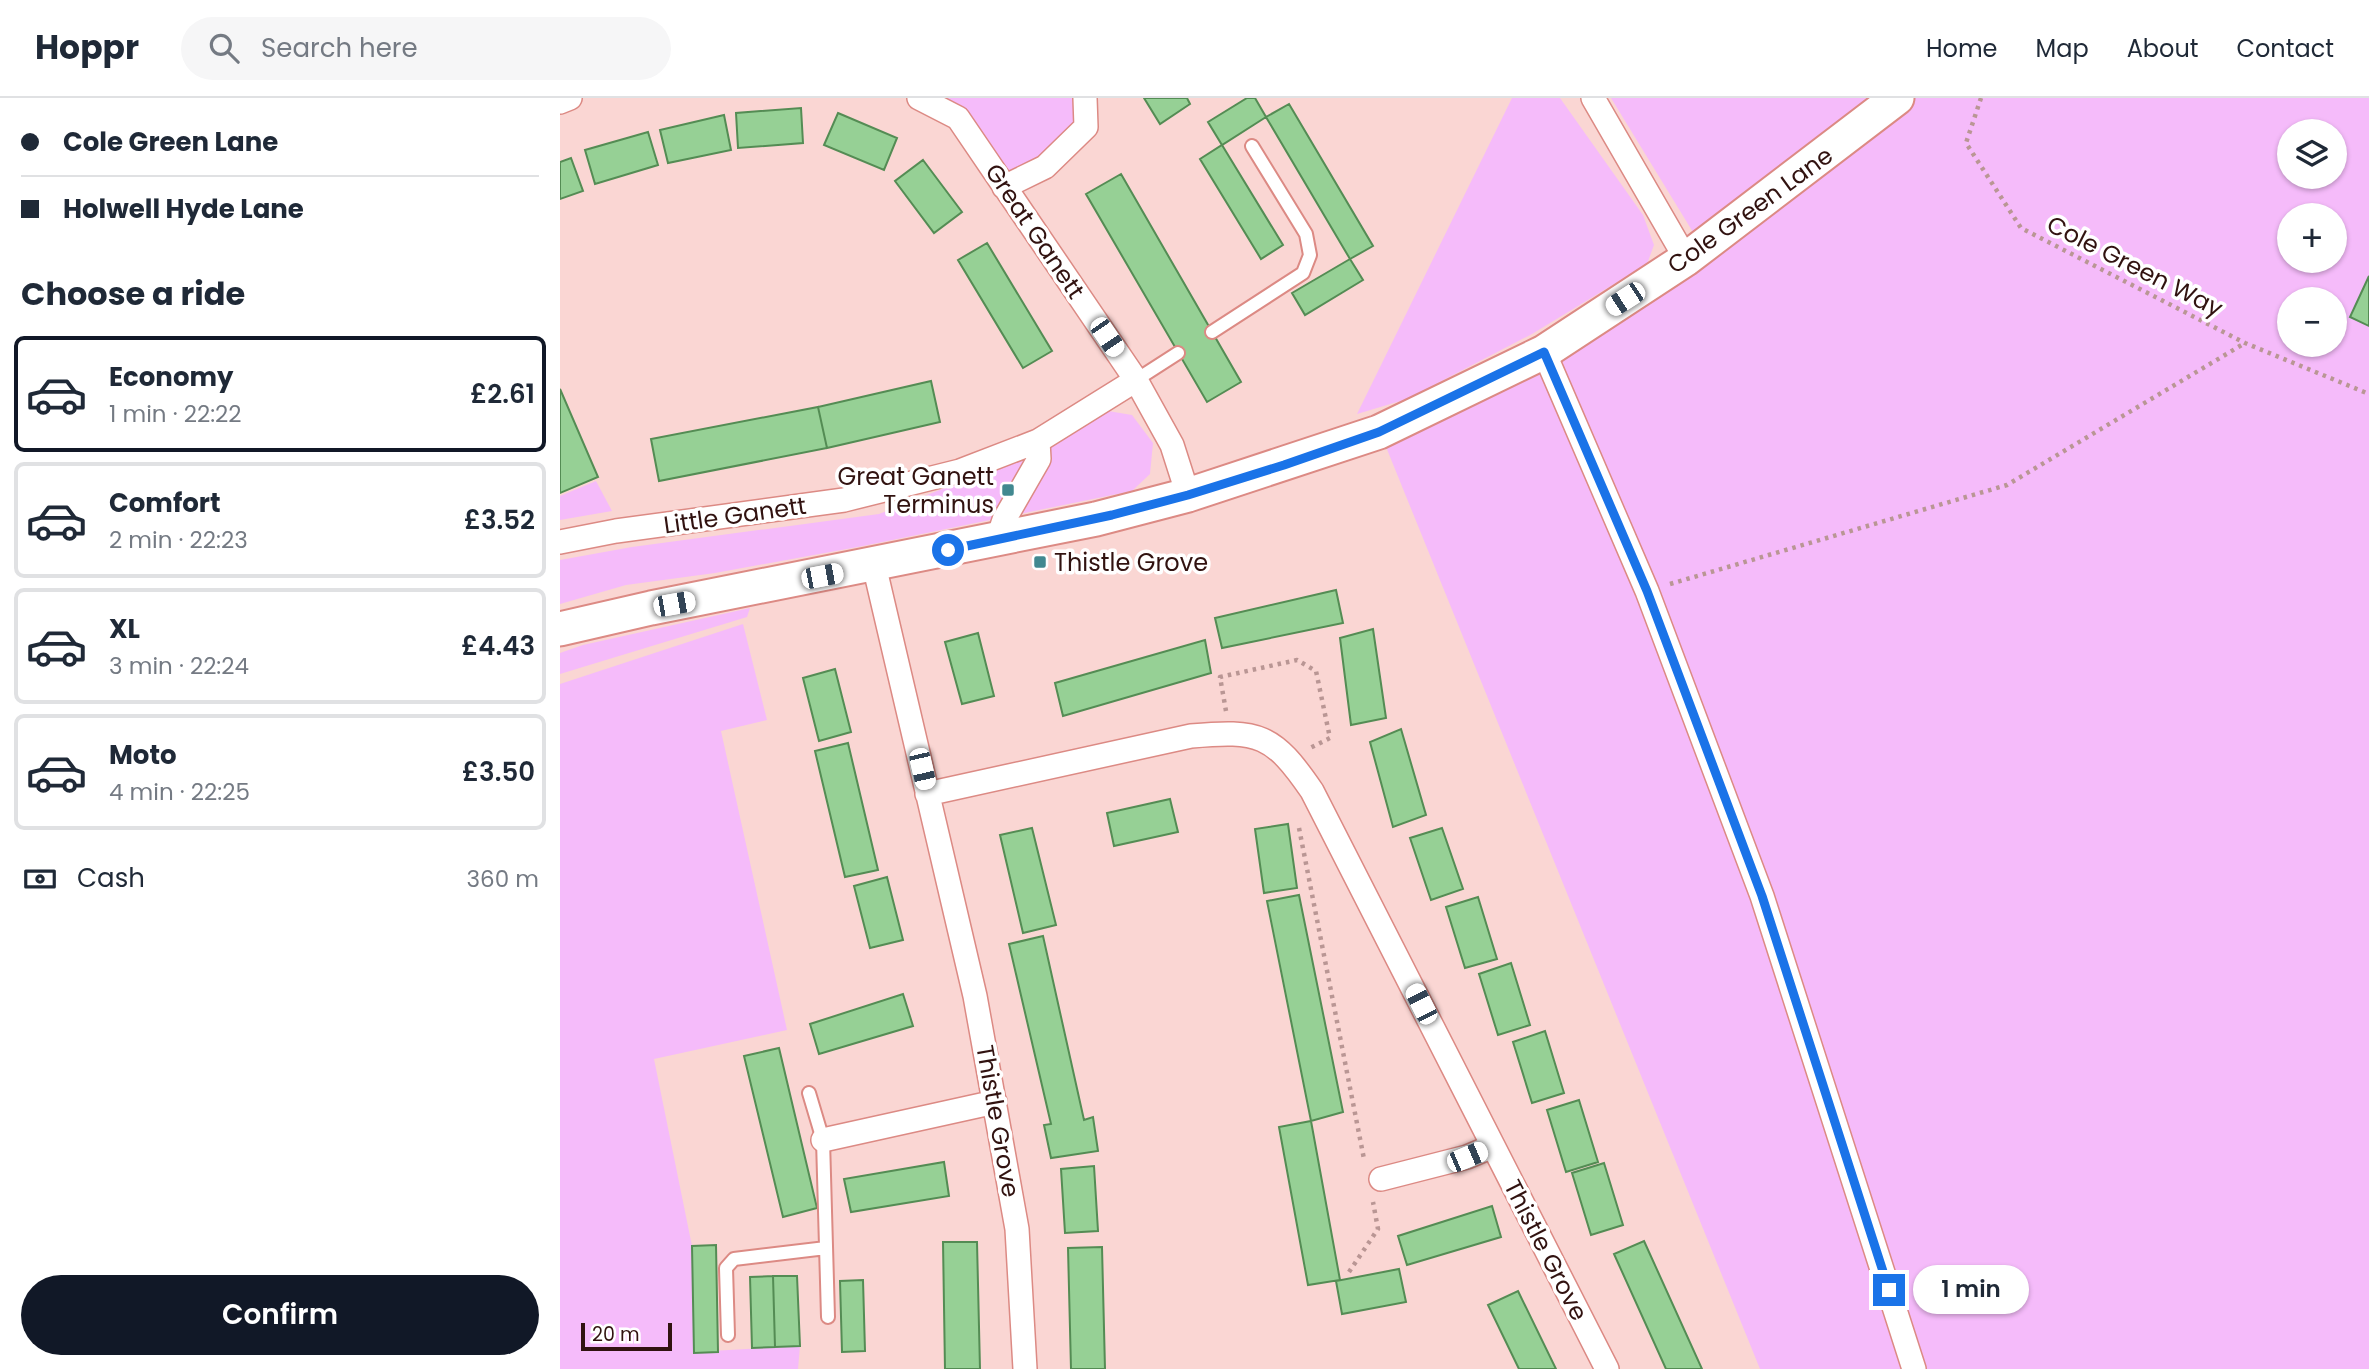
<!DOCTYPE html>
<meta charset="utf-8">
<style>
:root{--surface:#fff;--page:#f6f6f7;--text:#1f2937;--muted:#747a83;--line:#e0e1e3;--accent:#111827}
body{margin:0;font-family:Poppins,sans-serif;background:var(--page);color:var(--text);height:100vh;display:flex;flex-direction:column;font-size:26px;white-space:nowrap}
*{box-sizing:border-box;margin:0}
p{font-size:23px;color:var(--muted)}
.icon{flex:none;width:38px;height:38px;fill:none;stroke:currentColor;stroke-width:2;stroke-linecap:round;stroke-linejoin:round}
.map{position:relative;flex:1;overflow:hidden}
.drawer{display:flex;flex-direction:column;background:var(--surface);width:560px}
.drawer>*{flex:none}
.hud{display:grid;align-content:center;height:154px;padding:0 21px;background:var(--surface)}
.fabs{position:absolute;left:1717px;top:21px;display:grid;gap:14px}
.fabs a{display:grid;place-items:center;width:70px;height:70px;border-radius:50%;background:var(--surface);box-shadow:0 2px 5px #0004;font-size:35px}
.scale{position:absolute;left:21px;bottom:18px;width:91px;box-sizing:border-box;padding-left:7px;border:4px solid #311210;border-top:0;font-size:19px;line-height:24px;white-space:nowrap;color:#311210;-webkit-text-stroke:5px #fff;paint-order:stroke}
.end{position:absolute;width:32px;height:32px;margin:-16px;border:9px solid #1a73e8;background:#fff;box-shadow:0 0 0 4px #fff}
.from{border-radius:50%}
.bubble{position:absolute;height:49px;border-radius:24px;background:var(--surface);box-shadow:0 2px 5px #0004;font-size:23px;font-weight:600;line-height:49px;text-align:center}
.car{position:absolute;width:21px;height:42px;margin:-21px -10px;border-radius:9px;box-shadow:0 0 5px 2px #0007;background:linear-gradient(#fff 24%,#345 0 40%,#fff 0 76%,#345 0 86%,#fff 0)}
.hud b{display:flex;align-items:center;gap:24px;height:66px;font-size:26px}
.hud b+b{border-top:2px solid var(--line)}
.hud i{width:18px;height:18px;background:var(--text)}
ul{padding:0;list-style:none}
li{display:flex;align-items:center;gap:21px;height:116px;margin:0 14px 10px;padding:0 7px;border:4px solid var(--line);border-radius:10px}
li div{flex:1}
li b{display:block;font-size:26px}
li em{font-style:normal;font-weight:600}
li.selected{border-color:var(--accent)}
li>.icon{width:63px;height:63px;stroke-width:1.5}
h2{padding:0 21px;font-size:32px;line-height:84px}
.pay{display:flex;align-items:center;gap:18px;height:77px;padding:0 21px;font-size:26px}
.pay p{margin-inline-start:auto}
.primary-button{display:flex;gap:14px;margin-top:auto;padding:14px 21px}
.primary-button a{flex:1;height:80px;border-radius:42px;background:var(--accent);color:#fff;font-size:28px;font-weight:600;line-height:80px;text-align:center}
header{display:flex;align-items:center;gap:42px;box-sizing:border-box;height:98px;padding:0 35px;background:var(--surface);border-bottom:2px solid var(--line)}
header strong{font-size:33px}
nav{display:flex;gap:38px;margin-inline-start:auto;font-size:24px}
.search{width:490px;height:63px;background:var(--page);display:flex;align-items:center;gap:18px;box-sizing:border-box;padding:0 24px;border-radius:38px;color:var(--muted);font-size:26px}
main{display:flex;flex:1;min-height:0}
.map>svg:first-child{display:block}
.green{fill:#f5bbfa;fill-rule:evenodd}
.building{fill:#96d095;stroke:#548c54;stroke-width:2}
.lines{fill:none;stroke-linecap:round;stroke-linejoin:round}
.lane-casing{stroke:#dc8a84;stroke-width:16}
.street-casing{stroke:#dc8a84;stroke-width:26}
.secondary-casing{stroke:#dc8a84;stroke-width:37}
.path{stroke:#b99694;stroke-width:4.5;stroke-dasharray:3.5 5;stroke-linecap:butt}
.lane{stroke:#fff;stroke-width:12}
.street{stroke:#fff;stroke-width:23}
.secondary{stroke:#fff;stroke-width:33}
.route{stroke:#1a73e8;stroke-width:9}
.poi-dot{fill:#418890;stroke:#fff;stroke-width:2.5}
.labels{text-anchor:middle;dominant-baseline:central;stroke-width:7;stroke-linejoin:round;paint-order:stroke}
.street-label{font-size:24px;fill:#311210;stroke:#fff}
.poi-label{font-size:24px;fill:#311210;stroke:#fff;text-anchor:end}
</style>
<header>
<strong>Hoppr</strong>
<div class="search"><svg class="icon" aria-label="search" viewBox="0 0 24 24"><circle cx="10" cy="10" r="6"/><path d="M15 15l6 6"/></svg>Search here</div>
<nav><a>Home</a><a>Map</a><a>About</a><a>Contact</a></nav>
</header>
<main>
<section class="drawer">
<div class="hud">
<b><i class="from"></i>Cole Green Lane</b>
<b><i></i>Holwell Hyde Lane</b>
</div>
<h2>Choose a ride</h2>
<ul>
<li class="selected"><svg class="icon" aria-label="car" viewBox="0 0 24 24"><path d="M5 17H2v-5l4-1 3-4h7l3 4 3 1v5h-3M9 17h6M6 11h13"/><circle cx="7" cy="17" r="2"/><circle cx="17" cy="17" r="2"/></svg><div><b>Economy</b><p>1 min · 22:22</p></div><em>£2.61</em></li>
<li><svg class="icon" aria-label="car" viewBox="0 0 24 24"><path d="M5 17H2v-5l4-1 3-4h7l3 4 3 1v5h-3M9 17h6M6 11h13"/><circle cx="7" cy="17" r="2"/><circle cx="17" cy="17" r="2"/></svg><div><b>Comfort</b><p>2 min · 22:23</p></div><em>£3.52</em></li>
<li><svg class="icon" aria-label="car" viewBox="0 0 24 24"><path d="M5 17H2v-5l4-1 3-4h7l3 4 3 1v5h-3M9 17h6M6 11h13"/><circle cx="7" cy="17" r="2"/><circle cx="17" cy="17" r="2"/></svg><div><b>XL</b><p>3 min · 22:24</p></div><em>£4.43</em></li>
<li><svg class="icon" aria-label="car" viewBox="0 0 24 24"><path d="M5 17H2v-5l4-1 3-4h7l3 4 3 1v5h-3M9 17h6M6 11h13"/><circle cx="7" cy="17" r="2"/><circle cx="17" cy="17" r="2"/></svg><div><b>Moto</b><p>4 min · 22:25</p></div><em>£3.50</em></li>
</ul>
<div class="pay"><svg class="icon" aria-label="cash" viewBox="0 0 24 24"><path d="M3 7h18v10H3z"/><circle cx="12" cy="12" r="2"/></svg>Cash<p>360 m</p></div>
<div class="primary-button"><a>Confirm</a></div>
</section>
<div class="map">
<svg width="1809" height="1271" viewBox="0 0 1809 1271">
<rect width="100%" height="100%" fill="#fad6d3"/>
<path class="green" d="M359 0H525L526 29 444 89 398 21Z
M952 0H1000L1083 117 1094 147 1087 166 972 236 847 301 797 316Z
M1051 0H1809V1271H1200L824 344 1150 162ZM1729 33H1774V79H1729ZM1729 117H1774V163H1729ZM1729 201H1774V247H1729Z
M542 312 572 317 593 345 590 376 572 393 303 448 155 475 66 487 0 506V462L72 449 319 416 453 363Z
M36 383 52 413 0 422V398Z
M190 510 187 519 0 576V555L23 547Z
M183 526 207 622 161 633 227 932 94 961 132 1148 134 1254 240 1248 238 1271H0V586Z"/>
<path class="building" d="M584 0H627L630 6 600 26Z
M687 0H695L706 19 662 47 648 24Z
M729 6 813 148 790 161 706 19Z
M241 10 243 45 178 50 176 15Z
M278 15 337 40 324 72 264 47Z
M164 17 171 52 108 65 100 32Z
M88 34 98 67 35 86 25 52Z
M662 47 723 147 701 161 640 61Z
M11 60 23 93 0 101V64Z
M363 62 402 114 374 135 335 83Z
M561 76 681 284 647 304 526 96Z
M427 145 492 253 463 270 398 162Z
M790 161 803 182 745 217 732 195Z
M1809 178V228L1790 219Z
M371 283 380 324 267 350 258 309Z
M0 291 38 379 0 395Z
M258 309 267 350 99 383 91 341Z
M776 492 783 525 662 550 655 520Z
M813 531 826 620 791 627 780 540Z
M418 535 434 598 402 606 385 544Z
M645 542 651 575 503 618 495 585Z
M275 571 291 634 259 643 243 580Z
M841 631 866 717 833 729 810 644Z
M288 645 318 772 285 779 255 653Z
M610 701 618 734 554 748 547 715Z
M728 726 737 790 704 795 695 731Z
M472 730 496 827 463 835 440 737Z
M882 730 903 791 871 802 850 740Z
M327 779 343 842 310 850 294 788Z
M739 797 783 1014 751 1023 707 803Z
M918 799 937 861 905 870 886 809Z
M483 838 524 1022 533 1019 538 1053 491 1060 484 1027 491 1026 449 846Z
M951 865 970 927 938 937 919 876Z
M343 896 353 928 259 956 250 926Z
M985 933 1004 995 972 1005 953 944Z
M219 950 257 1110 223 1119 184 958Z
M1019 1002 1038 1064 1006 1074 987 1012Z
M751 1023 780 1182 748 1187 719 1029Z
M384 1064 389 1098 291 1114 284 1081Z
M1044 1065 1063 1127 1031 1137 1012 1075Z
M534 1068 538 1133 505 1135 501 1071Z
M932 1108 941 1139 847 1167 838 1138Z
M1084 1143 1142 1271H1106L1054 1156Z
M383 1144H417L420 1271H385Z
M156 1147 158 1254 134 1255 132 1148Z
M542 1149 545 1271H511L508 1150Z
M839 1171 846 1204 782 1216 776 1183Z
M213 1178 215 1249 192 1250 190 1179Z
M213 1178H237L240 1248 215 1249Z
M303 1182 305 1253 282 1254 280 1183Z
M958 1193 996 1271H959L928 1207Z"/>
<g class="lines">
<g class="lane-casing">
<path id="lane" d="M652 234 743 175 750 157 746 136 692 48
M576 282 618 255
M249 995 263 1042 268 1219
M168 1237 166 1170 174 1161 266 1150"/>
</g>
<g class="street-casing">
<path id="street" d="M359 0 398 20 576 282 612 347 628 397
M1033 0 1126 161
M0 4 10 0
M444 89 485 69 526 29 525 0
M984 254 1087 493 1202 798 1354 1271
M437 443 444 422 479 361 478 343
M0 444 56 433 284 402 400 373 478 343 576 282
M314 467 415 898 457 1131 465 1271
M367 696 631 638C699 632 713 636 752 693L1047 1271
M263 1042 435 1004
M821 1081 907 1059 933 1048"/>
</g>
<g class="secondary-casing">
<path id="secondary" d="M0 531 91 510 536 421 628 397 819 334 984 254 1126 161 1337 0"/>
</g>
<path class="path" d="M1421 0 1406 45 1461 130 1685 245 1809 296
M1110 486 1447 387 1685 245
M666 613 660 579 737 562 756 573 770 640 750 650
M739 730 804 1061
M789 1174 818 1131 813 1104"/>
<use href="#lane" class="lane"/>
<use href="#street" class="street"/>
<use href="#secondary" class="secondary"/>
</g>
<g class="lines">
<path class="route" d="M388 452 552 417 628 397 724 367 819 334 984 254 1087 493 1202 798 1329 1192"/>
</g>
<g class="poi-dot">
<rect x="441" y="385" width="14" height="14" rx="3.5"/>
<rect x="473" y="457" width="14" height="14" rx="3.5"/>
</g>
<g class="labels">
<g class="street-label">
<text transform="translate(1190 112) rotate(-36)">Cole Green Lane</text>
<text transform="translate(475 133) rotate(56)">Great Ganett</text>
<text transform="translate(1575 168) rotate(27)">Cole Green Way</text>
<text transform="translate(175 417) rotate(-8)">Little Ganett</text>
<text transform="translate(438 1023) rotate(80)">Thistle Grove</text>
<text transform="translate(986 1152) rotate(63)">Thistle Grove</text>
</g>
<g class="poi-label">
<text x="434" y="378">Great Ganett<tspan x="434" dy="28">Terminus</tspan></text>
<text x="494" y="464" text-anchor="start">Thistle Grove</text>
</g>
</g>
</svg>
<div class="fabs">
<a><svg class="icon" aria-label="layers" viewBox="0 0 24 24"><path d="M12 4l9 5-9 5-9-5zM3 14l9 5 9-5"/></svg></a>
<a>+</a>
<a>−</a>
</div>
<div class="scale">20 m</div>
<i class="end from" style="left:388px;top:452px"></i>
<i class="end" style="left:1329px;top:1192px"></i>
<div class="bubble" style="left:1353px;top:1167px;width:116px">1 min</div>
<i class="car" style="left:1065px;top:201px;rotate:237deg"></i>
<i class="car" style="left:547px;top:239px;rotate:146deg"></i>
<i class="car" style="left:262px;top:478px;rotate:79deg"></i>
<i class="car" style="left:114px;top:506px;rotate:80deg"></i>
<i class="car" style="left:362px;top:671px;rotate:167deg"></i>
<i class="car" style="left:861px;top:906px;rotate:333deg"></i>
<i class="car" style="left:907px;top:1059px;rotate:67deg"></i>
</div>
</main>
